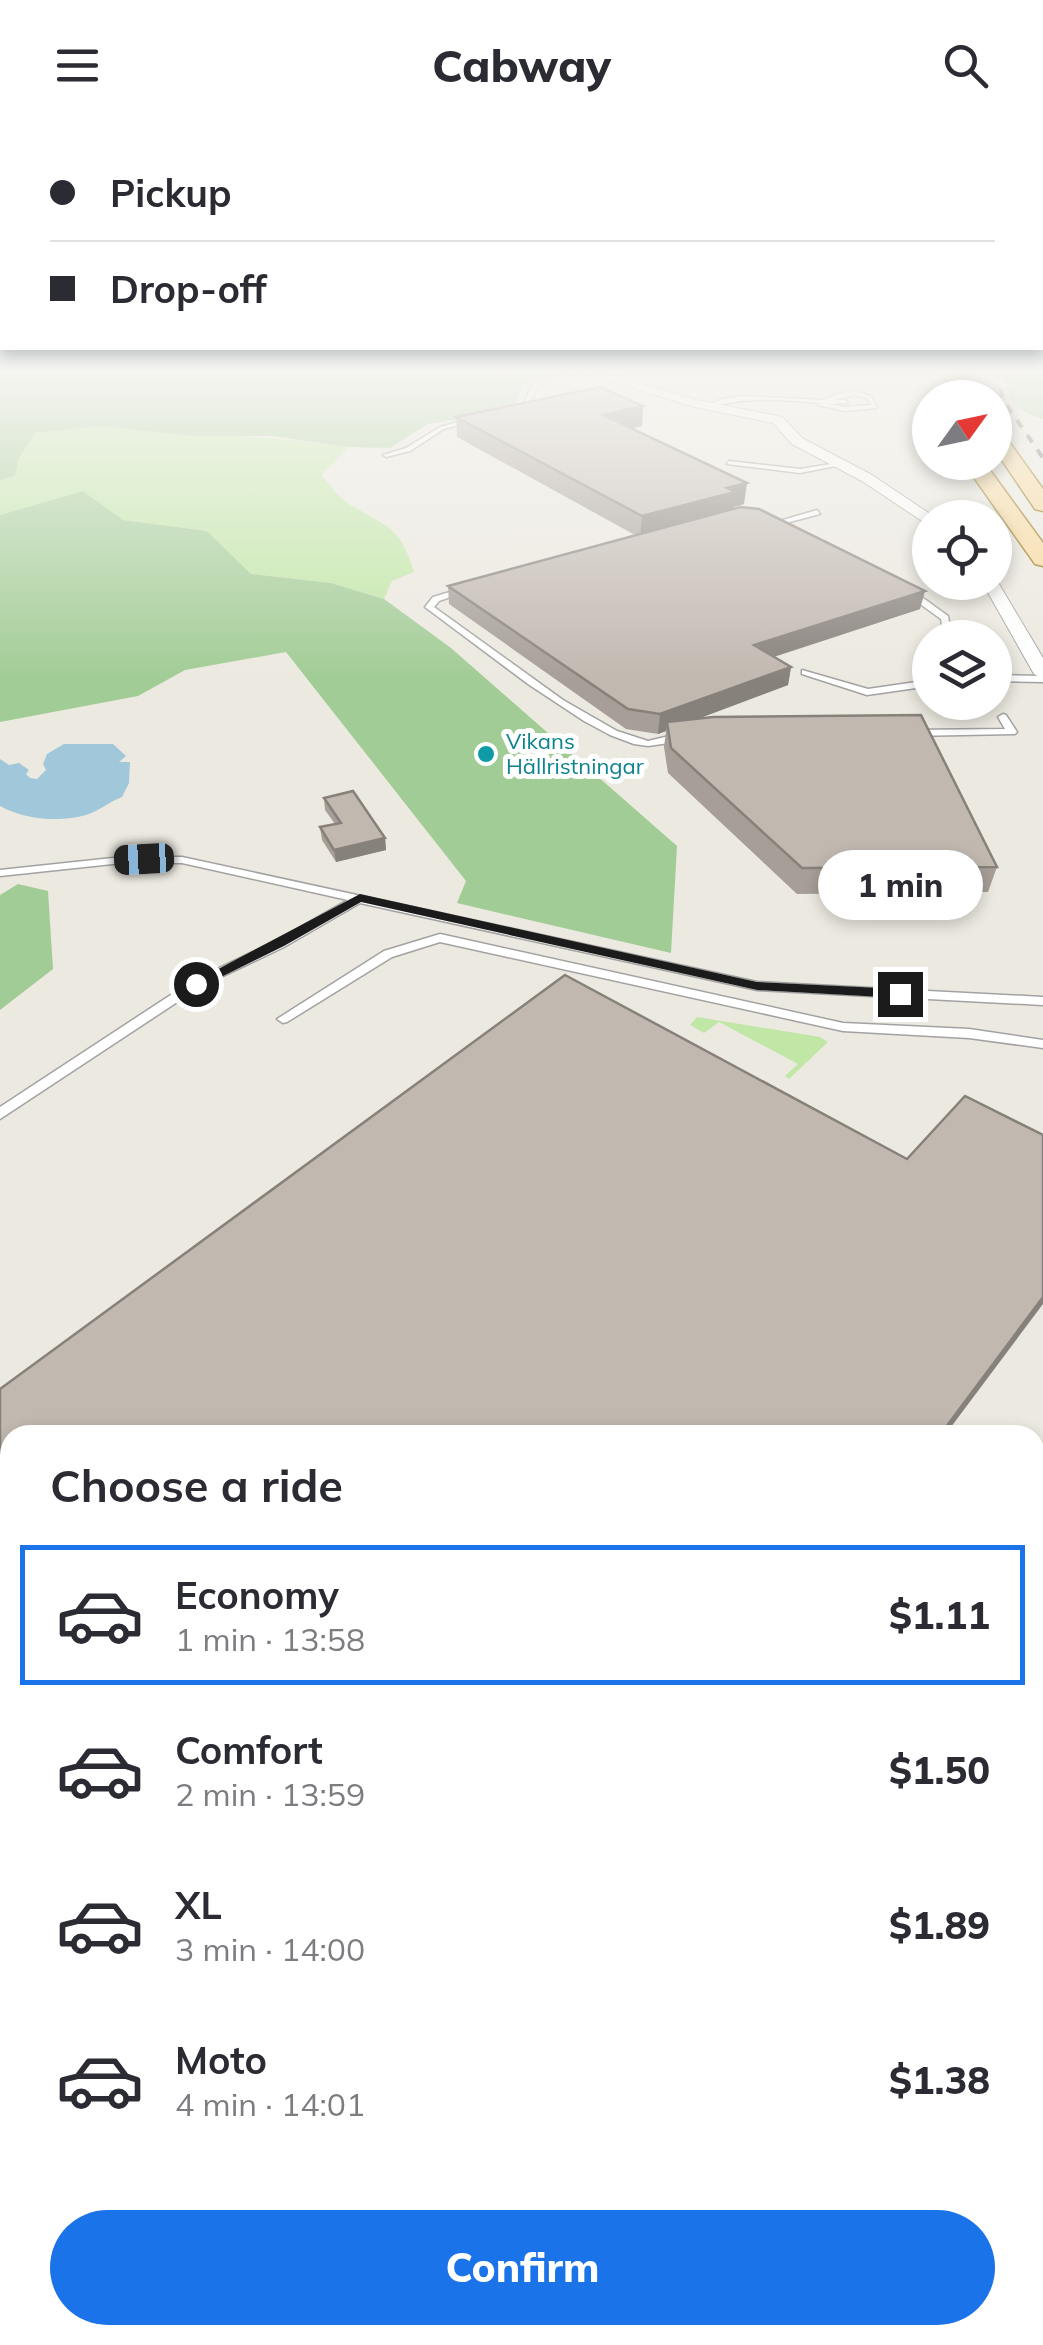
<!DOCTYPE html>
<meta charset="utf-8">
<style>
:root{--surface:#fff;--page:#f2f2f3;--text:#2b2b33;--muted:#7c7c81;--line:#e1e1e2;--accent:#1a73e8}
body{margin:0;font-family:Mulish,sans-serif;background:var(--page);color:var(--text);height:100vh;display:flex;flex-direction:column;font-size:38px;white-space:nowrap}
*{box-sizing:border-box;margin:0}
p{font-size:32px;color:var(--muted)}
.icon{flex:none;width:55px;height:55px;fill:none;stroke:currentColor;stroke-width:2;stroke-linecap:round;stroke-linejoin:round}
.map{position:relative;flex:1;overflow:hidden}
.details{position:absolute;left:0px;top:1295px;width:1045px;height:920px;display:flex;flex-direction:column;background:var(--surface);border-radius:30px 30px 0 0;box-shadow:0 5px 15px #0003}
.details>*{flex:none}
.hud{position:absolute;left:0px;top:0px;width:1045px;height:220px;box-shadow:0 5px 15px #0003;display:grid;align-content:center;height:220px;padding:0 50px;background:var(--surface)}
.needle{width:65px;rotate:57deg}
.fabs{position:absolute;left:912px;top:250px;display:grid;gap:20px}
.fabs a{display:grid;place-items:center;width:100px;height:100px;border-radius:50%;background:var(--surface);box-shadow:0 5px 15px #0003;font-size:50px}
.end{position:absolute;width:45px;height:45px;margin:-22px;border:12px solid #1b1b1b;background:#fff;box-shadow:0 0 0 5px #fff}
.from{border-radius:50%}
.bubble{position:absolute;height:70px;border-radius:35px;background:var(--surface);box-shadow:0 5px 15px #0003;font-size:32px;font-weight:800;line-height:70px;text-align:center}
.car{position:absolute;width:30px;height:60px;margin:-30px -15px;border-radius:12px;box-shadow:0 0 8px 2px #0007;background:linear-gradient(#222 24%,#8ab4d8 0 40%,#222 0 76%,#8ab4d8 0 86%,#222 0)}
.hud b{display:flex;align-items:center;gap:35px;height:95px;font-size:38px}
.hud b+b{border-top:2px solid var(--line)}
.hud i{width:25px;height:25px;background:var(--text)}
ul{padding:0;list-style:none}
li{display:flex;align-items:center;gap:30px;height:140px;margin:0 20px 15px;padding:0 30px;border:5px solid transparent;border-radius:0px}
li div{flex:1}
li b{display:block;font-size:38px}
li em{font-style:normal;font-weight:800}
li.current{border-color:var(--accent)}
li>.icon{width:90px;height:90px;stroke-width:1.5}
h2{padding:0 50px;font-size:45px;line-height:120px}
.action{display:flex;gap:20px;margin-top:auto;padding:20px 50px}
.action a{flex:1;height:115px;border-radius:60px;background:var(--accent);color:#fff;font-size:40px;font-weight:800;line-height:115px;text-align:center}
header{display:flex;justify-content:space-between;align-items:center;height:130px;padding:0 50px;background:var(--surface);font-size:45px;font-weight:800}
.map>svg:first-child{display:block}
.grass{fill:#c0e7a5}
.forest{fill:#a1cc95}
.water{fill:#a0c8da}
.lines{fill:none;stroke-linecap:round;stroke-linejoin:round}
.lane-casing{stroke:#a2a2a2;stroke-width:3}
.street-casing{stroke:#a2a2a2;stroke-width:2}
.primary-casing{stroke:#8f6c02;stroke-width:3}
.lane{fill:#fff;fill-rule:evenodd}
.street{fill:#fff;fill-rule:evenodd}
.primary{fill:#fad898;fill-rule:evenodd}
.rail{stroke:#696969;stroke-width:4;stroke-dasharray:9 9;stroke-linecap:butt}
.wall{fill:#a69e97}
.shaded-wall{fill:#87817b}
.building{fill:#c1b8b0;stroke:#87817b;stroke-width:2.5}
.route{fill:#1b1b1b}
.culture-dot{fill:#0f9aa8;stroke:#fff;stroke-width:4}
.labels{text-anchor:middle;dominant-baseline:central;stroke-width:10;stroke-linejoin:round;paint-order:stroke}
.far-culture-label{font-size:22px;fill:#0d838f;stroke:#fff;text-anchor:start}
</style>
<header><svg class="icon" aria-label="menu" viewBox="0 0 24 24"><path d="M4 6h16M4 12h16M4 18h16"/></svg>Cabway<svg class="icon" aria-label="search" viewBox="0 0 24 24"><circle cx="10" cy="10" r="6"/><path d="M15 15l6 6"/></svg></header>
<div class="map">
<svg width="1043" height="2215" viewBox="0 0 1043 2215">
<rect width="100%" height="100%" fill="#ece9e0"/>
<path class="grass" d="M101 296C184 305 266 305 349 317L321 345C330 355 339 368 350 375 388 397 400 396 414 442L392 451 384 469 331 453 251 444 207 401 123 390 83 361 0 385V350L15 346 18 330 35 303Z
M697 887 820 907 828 912 789 949 785 946 798 934 719 892 704 903 690 895Z"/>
<path class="forest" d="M0 241H559L523 255 516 273 498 283 428 294 390 318 349 317 271 306H194L101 296 35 303 18 330 15 346 0 350Z
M1004 241H1043V289C1016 281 1005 270 1004 241Z
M83 361 123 390 207 401 251 444 331 453 384 469 451 518 677 716 671 823 457 773 466 751 286 522 185 540 138 566 0 592V385Z
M18 754 48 761 53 839 0 880V765Z"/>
<path class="water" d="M64 614H113L126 626 119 632H130L129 653 122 667C109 672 99 681 86 685 60 693 22 689 0 676V629L9 635 19 633 29 640 26 644 30 648 37 649 46 640 43 634 47 624Z"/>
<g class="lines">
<g class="lane-casing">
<path id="lane" d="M571 241H581L538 256 529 274 515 282 510 281 524 272 533 254Z
M855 261 871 266 877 278 845 281 818 275V273C780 270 746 266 709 278L706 276 722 269 741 266 824 270 837 264ZM855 265 867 268 871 275 845 277 828 274 848 273 846 270H833Z
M476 287 478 290 444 299 410 321 386 327 383 325 406 318 440 297Z
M729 331 800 339 843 332 846 334 800 343 727 334Z
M817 380 820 384 786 393 794 398V402H788L776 392Z
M902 457H908L948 486 952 508H944L941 489 902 461Z
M463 458 470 460 439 471 434 477 563 570 617 601 648 611 682 603 687 606 669 613 648 616 634 614 610 605 584 591 528 554 425 477 433 467Z
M802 540 868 559 930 550V556L867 565 802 544Z
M995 545 1043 546V552L995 551Z
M1003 584 1006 585 1017 602 1015 604 910 606 905 603 910 600 1005 599 998 587Z
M122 727H182L757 852 1043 867V875L757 860 360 773 284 817 200 857 0 989V977L192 851 276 811 348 770 182 733H122L0 746V740Z
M440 804 843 893 969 899 1043 910V918L969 908 843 901 440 812 392 827 287 892 283 893 277 889 384 821Z
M1043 1333V1355L1035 1360V1338Z"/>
</g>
<g class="street-casing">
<path id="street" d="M579 241H599L697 270 782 287 802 308 872 345 936 388H930V394L925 393 862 351 792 314 773 293 691 276Z
M996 449 1043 528V549L1034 544 982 452H995Z
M1043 1522V1573L1035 1577V1526Z
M1035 1850 1043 1853V1909L1035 1906Z
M1035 2158 1043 2161V2215H1016L1014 2205H1035Z"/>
</g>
<g class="primary-casing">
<path id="primary" d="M941 241H959L977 268H958Z
M995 300 1002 302 1043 359V381L1035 379 995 320Z
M963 332H984L1043 413V436L1035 434Z"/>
</g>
<use href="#lane" class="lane"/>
<use href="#street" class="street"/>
<use href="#primary" class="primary"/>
<path class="rail" d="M997 241 1003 270 1043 328"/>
</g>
<path class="wall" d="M643 276 642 296 632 298 744 374 733 377V379L920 479 774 527 791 537 788 555 700 588 997 737 988 762 797 764 668 643 664 617 666 601 658 604 626 599 449 474 448 456 635 405 457 307 456 287Z
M324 668 385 708 386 720 336 732 322 710 320 697 335 694 325 680Z"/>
<path class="shaded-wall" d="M643 276 642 296 602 305 603 285Z
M747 353 744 374 733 377 732 384 640 408 642 386Z
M925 461 920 479 751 534 754 515Z
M791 537 788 555 668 600 667 592 666 601 658 604 660 584Z
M385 708 386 720 336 732 334 720Z
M1043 1167V1174L945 1305H940Z
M0 2019 10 2034V2063L0 2048Z
M105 2205H126L133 2215H112Z"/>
<path class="building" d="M600 257 643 276 603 285 747 353 727 358 735 362 642 386 456 287Z
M740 377 759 379 925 461 754 515 791 537 660 584 628 579 448 456Z
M921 585 997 737 802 738 671 618 667 592 713 587Z
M353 661 385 708 334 720 320 697 341 693 324 668Z
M565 845 907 1029 965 966 1043 1005V1167L940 1305H10V1630L0 1618V1259Z
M0 2048 10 2063V2205H105L112 2215H0Z"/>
<linearGradient id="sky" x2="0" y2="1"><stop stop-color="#8bbce2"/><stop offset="0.44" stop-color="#f6f5f1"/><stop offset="1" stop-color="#f6f5f1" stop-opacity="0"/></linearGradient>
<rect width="1043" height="552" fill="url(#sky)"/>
<path class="route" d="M360 764 757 852 900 859 907 864 900 868 757 860 361 772 284 816 201 857 190 854Z"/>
<circle class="culture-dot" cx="486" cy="624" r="10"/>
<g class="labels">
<g class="far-culture-label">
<text x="506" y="611">Vikans<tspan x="506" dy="25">Hällristningar</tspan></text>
</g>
</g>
</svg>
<div class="fabs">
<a><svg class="needle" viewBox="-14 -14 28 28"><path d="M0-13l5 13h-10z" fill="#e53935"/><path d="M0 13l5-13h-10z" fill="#7c7c81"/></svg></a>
<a><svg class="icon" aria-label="locate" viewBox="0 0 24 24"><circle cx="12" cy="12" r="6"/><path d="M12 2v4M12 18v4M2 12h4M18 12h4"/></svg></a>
<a><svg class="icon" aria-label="layers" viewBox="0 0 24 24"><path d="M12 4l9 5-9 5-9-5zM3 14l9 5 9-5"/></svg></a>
</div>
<i class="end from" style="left:196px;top:854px"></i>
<i class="end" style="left:900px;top:864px"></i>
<div class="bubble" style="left:818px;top:720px;width:165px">1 min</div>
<i class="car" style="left:144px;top:729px;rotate:267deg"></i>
<div class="hud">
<b><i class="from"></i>Pickup</b>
<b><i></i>Drop-off</b>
</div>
<section class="details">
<h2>Choose a ride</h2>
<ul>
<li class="current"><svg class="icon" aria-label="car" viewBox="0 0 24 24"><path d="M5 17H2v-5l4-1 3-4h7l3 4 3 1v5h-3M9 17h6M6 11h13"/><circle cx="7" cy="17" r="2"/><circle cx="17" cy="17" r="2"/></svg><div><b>Economy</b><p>1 min · 13:58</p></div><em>$1.11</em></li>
<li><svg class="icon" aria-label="car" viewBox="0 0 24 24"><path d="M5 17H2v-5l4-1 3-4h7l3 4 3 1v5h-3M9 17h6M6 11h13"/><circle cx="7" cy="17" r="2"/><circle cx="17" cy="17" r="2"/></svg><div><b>Comfort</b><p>2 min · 13:59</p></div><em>$1.50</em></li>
<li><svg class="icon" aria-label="car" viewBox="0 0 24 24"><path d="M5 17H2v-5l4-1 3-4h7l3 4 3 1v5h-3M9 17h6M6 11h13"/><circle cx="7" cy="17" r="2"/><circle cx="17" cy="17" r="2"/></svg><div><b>XL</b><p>3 min · 14:00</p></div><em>$1.89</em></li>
<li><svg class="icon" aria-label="car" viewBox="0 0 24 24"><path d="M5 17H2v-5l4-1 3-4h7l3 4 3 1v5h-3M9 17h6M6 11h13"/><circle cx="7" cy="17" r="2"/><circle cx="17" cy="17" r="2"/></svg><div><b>Moto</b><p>4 min · 14:01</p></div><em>$1.38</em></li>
</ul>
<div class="action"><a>Confirm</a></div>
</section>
</div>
